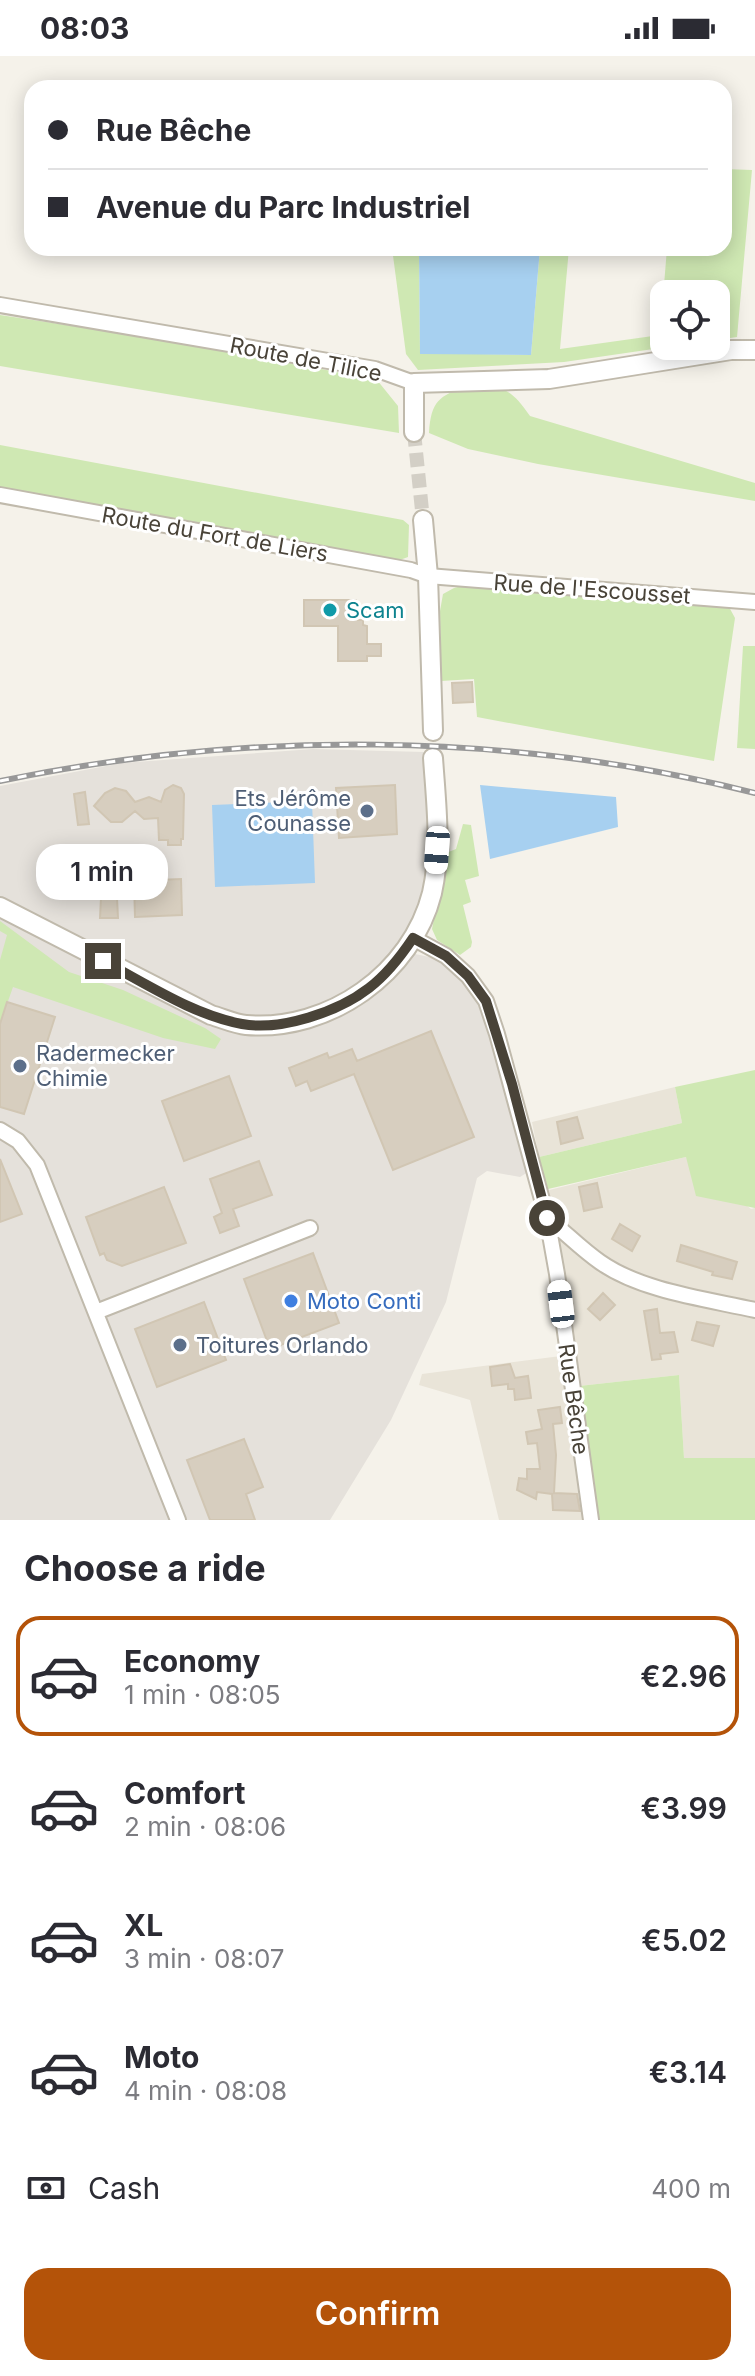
<!DOCTYPE html>
<meta charset="utf-8">
<style>
:root{--surface:#fff;--page:#f2f2f3;--text:#2b2b33;--muted:#7c7c81;--line:#e1e1e2;--accent:#b45309}
body{margin:0;font-family:Inter,sans-serif;background:var(--page);color:var(--text);height:100vh;display:flex;flex-direction:column;font-size:30px;white-space:nowrap}
*{box-sizing:border-box;margin:0}
p{font-size:26px;color:var(--muted)}
.icon{flex:none;width:44px;height:44px;fill:none;stroke:currentColor;stroke-width:2;stroke-linecap:round;stroke-linejoin:round}
.map{position:relative;height:1464px;overflow:hidden}
.drawer{display:flex;flex-direction:column;background:var(--surface);flex:1}
.drawer>*{flex:none}
.banner{position:absolute;left:24px;top:24px;width:708px;height:176px;border-radius:24px;box-shadow:0 4px 20px #0003;display:grid;align-content:center;height:176px;padding:0 24px;background:var(--surface)}
.buttons{position:absolute;left:650px;top:224px;display:grid;gap:16px}
.buttons a{display:grid;place-items:center;width:80px;height:80px;border-radius:16px;background:var(--surface);box-shadow:0 4px 20px #0003;font-size:40px}
.end{position:absolute;width:36px;height:36px;margin:-18px;border:10px solid #494338;background:#fff;box-shadow:0 0 0 4px #fff}
.from{border-radius:50%}
.bubble{position:absolute;height:56px;border-radius:24px;background:var(--surface);box-shadow:0 4px 20px #0003;font-size:26px;font-weight:600;line-height:56px;text-align:center}
.car{position:absolute;width:24px;height:48px;margin:-24px -12px;border-radius:10px;box-shadow:0 0 6px 2px #0007;background:linear-gradient(#fff 24%,#345 0 40%,#fff 0 76%,#345 0 86%,#fff 0)}
.banner b{display:flex;align-items:center;gap:28px;height:76px;font-size:30px}
.banner b+b{border-top:2px solid var(--line)}
.banner i{width:20px;height:20px;background:var(--text)}
ul{padding:0;list-style:none}
li{display:flex;align-items:center;gap:24px;height:120px;margin:0 16px 12px;padding:0 8px;border:4px solid transparent;border-radius:24px}
li div{flex:1}
li b{display:block;font-size:30px}
li em{font-style:normal;font-weight:600}
li.active{border-color:var(--accent)}
li>.icon{width:72px;height:72px;stroke-width:1.5}
h2{padding:0 24px;font-size:36px;line-height:96px}
.pay{display:flex;align-items:center;gap:20px;height:88px;padding:0 24px;font-size:30px}
.pay p{margin-inline-start:auto}
.cta{display:flex;gap:16px;margin-top:auto;padding:16px 24px}
.cta a{flex:1;height:92px;border-radius:24px;background:var(--accent);color:#fff;font-size:32px;font-weight:600;line-height:92px;text-align:center}
.status{display:flex;justify-content:space-between;align-items:center;height:56px;padding:0 40px;background:var(--surface);direction:ltr}
.status svg{height:22px;fill:currentColor}
.map>svg:first-child{display:block}
.residential{fill:#e9e4d8}
.industrial{fill:#e5e1db}
.green{fill:#cfe8b3}
.water{fill:#a7d0f0}
.building{fill:#d7cebf;stroke:#d1c6b3;stroke-width:2}
.lines{fill:none;stroke-linecap:round;stroke-linejoin:round}
.minor-tunnel{stroke:#d3cfc6;stroke-width:14;stroke-dasharray:14 7;stroke-linecap:butt}
.minor-casing{stroke:#c0baac;stroke-width:18}
.tertiary-casing{stroke:#c0baac;stroke-width:22}
.minor{stroke:#fff;stroke-width:14}
.tertiary{stroke:#fff;stroke-width:18}
.rail-casing{stroke:#989898;stroke-width:6}
.rail{stroke:#fff;stroke-width:3;stroke-dasharray:9;stroke-linecap:butt}
.route{stroke:#494338;stroke-width:10}
.culture-dot{fill:#0f9aa8;stroke:#fff;stroke-width:3}
.service-dot{fill:#5c6f8a;stroke:#fff;stroke-width:3}
.shop-dot{fill:#3f7fe0;stroke:#fff;stroke-width:3}
.labels{text-anchor:middle;dominant-baseline:central;stroke-width:6;stroke-linejoin:round;paint-order:stroke}
.street-label{font-size:22px;fill:#494338;stroke:#fff}
.culture-label{font-size:22px;fill:#0d838f;stroke:#fff;text-anchor:start}
.service-label{font-size:22px;fill:#4e5e75;stroke:#fff;text-anchor:start}
.shop-label{font-size:22px;fill:#366cbe;stroke:#fff;text-anchor:start}
</style>
<div class="status"><b>08:03</b><svg viewBox="0 0 49 12"><path d="M0 12V9h3v3zM5 12V6h3v6zM10 12V3h3v9zM15 12V0h3v12zM26 1h20v11H26zM47 4h2v5h-2z"/></svg></div>
<div class="map">
<svg width="755" height="1464" viewBox="0 0 755 1464">
<rect width="100%" height="100%" fill="#f5f2ea"/>
<path class="residential" d="M675 1031 682 1067 539 1101 532 1066Z
M686 1101 751 1153 755 1152V1402H684L679 1319 579 1330 545 1135Z
M561 1300 585 1464H499L470 1344 419 1329 422 1318Z"/>
<path class="industrial" d="M313 693 424 696 428 802 421 844 400 890 415 898 434 902 460 919 482 949 528 1116 520 1121 487 1115 477 1122 446 1246 391 1364 330 1464H0V730L122 707Z"/>
<path class="green" d="M724 113 752 114 737 281 716 284V238H664V290H674L564 306 418 314 406 298 392 192H419L420 297 531 299 540 192H569L560 293 660 279 667 192H724Z
M0 259 205 290 377 324 398 350 399 377 0 310Z
M467 330C501 329 510 331 530 360L755 427V445L538 408 468 393 429 377C431 345 439 340 467 330Z
M0 389 403 464 409 469 408 501 397 505 0 431Z
M465 529 729 551 735 562 714 705 477 661 474 623 441 625 440 555 443 538 454 532Z
M743 590H755V693L737 692Z
M463 768 471 769 479 820 465 824 471 846 463 849 472 886 471 891 460 899 437 884 432 873 445 806 448 805 446 797 456 793Z
M0 865 69 916 123 934 205 972 221 983 215 993 163 982 13 931 0 968V904L7 879 0 875Z
M755 1014V1152L696 1140 686 1101 548 1133 539 1101 682 1067 675 1031Z
M679 1319 684 1402H755V1464H598L579 1330Z"/>
<path class="water" d="M419 192H540L531 299 420 298Z
M480 729 616 741 618 771 490 803Z
M312 745 315 827 215 831 212 749Z"/>
<path class="building" d="M304 544H356V564H363V569L367 570V588H381V600H367V605H338V570H304Z
M472 626 473 646 453 647 452 627Z
M173 729 181 732 184 738 183 783H181V789H168V784H159L158 762 144 763 135 755 122 766H111L94 750 105 737 115 732 126 735 135 746 149 741 161 746 165 734Z
M395 729 397 778 339 782 336 732Z
M85 736 89 768 78 769 74 738Z
M102 822H116L118 862H100Z
M181 823 182 859 135 861 134 825Z
M7 946 55 961 24 1058 0 1051V968Z
M431 975 474 1081 393 1114 354 1018 311 1035 307 1025 296 1030 289 1012 327 997 329 1002 352 993 357 1005Z
M229 1020 251 1080 184 1105 162 1045Z
M577 1061 583 1082 561 1088 557 1066Z
M0 1103 22 1158 0 1166Z
M259 1105 272 1139 233 1153 239 1170 220 1177 214 1161 222 1157 210 1123Z
M597 1127 602 1151 584 1155 579 1131Z
M164 1131 186 1187 122 1210 107 1204 104 1197 100 1199 86 1161Z
M620 1168 640 1180 632 1195 612 1183Z
M681 1189 737 1206 732 1223 712 1219 713 1216 677 1205Z
M313 1197 339 1267 270 1293 244 1223Z
M603 1237 615 1249 600 1264 588 1253Z
M204 1246 226 1304 157 1331 135 1273Z
M657 1253 660 1277 674 1276 678 1296 660 1298 661 1303 652 1304 644 1255Z
M697 1266 719 1270 713 1290 692 1284Z
M510 1308 515 1322 528 1320 531 1342 515 1344 514 1333H508V1328L492 1330 490 1311Z
M560 1351 562 1367 553 1368 556 1399 554 1437 577 1438 580 1455 553 1454 552 1438 537 1436 536 1443 517 1434 519 1422 527 1423V1413H540L537 1387 528 1388 526 1376 542 1373 538 1354Z
M244 1383 263 1431 246 1438 255 1464H210L187 1404Z"/>
<g class="lines">
<path class="minor-tunnel" d="M414 376 423 464"/>
<g class="minor-casing">
<path id="minor" d="M0 249 375 313 414 327
M0 439 411 514 428 520 755 546
M413 882 446 900 468 920 486 945 497 978 547 1162 557 1218 591 1464
M0 1074 18 1085 37 1109 178 1464
M547 1162C565 1176 581 1193 600 1206 641 1235 706 1243 755 1254
M96 1256 310 1172"/>
</g>
<g class="tertiary-casing">
<path id="tertiary" d="M414 376V327L549 323 731 294H755
M423 464 428 520 433 675
M0 851 211 959C222 962 235 968 246 969 329 976 412 917 432 837 442 793 436 746 433 702"/>
</g>
<use href="#minor" class="minor"/>
<use href="#tertiary" class="tertiary"/>
<g class="rail-casing">
<path id="rail" d="M0 725C248 674 509 675 755 737"/>
</g>
<use href="#rail" class="rail"/>
</g>
<g class="lines">
<path class="route" d="M103 905C147 928 193 959 242 968 281 975 338 956 369 932 386 919 401 900 413 882L446 900 468 920 486 945 512 1028 547 1162"/>
</g>
<circle class="culture-dot" cx="330" cy="554" r="8"/>
<g class="service-dot">
<circle cx="367" cy="755" r="8"/>
<circle cx="20" cy="1010" r="8"/>
<circle cx="180" cy="1289" r="8"/>
</g>
<circle class="shop-dot" cx="291" cy="1245" r="8"/>
<g class="labels">
<g class="street-label">
<text transform="translate(306 303) rotate(11)">Route de Tilice</text>
<text transform="translate(215 478) rotate(10)">Route du Fort de Liers</text>
<text transform="translate(592 533) rotate(4)">Rue de l'Escousset</text>
<text transform="translate(574 1343) rotate(82)">Rue Bêche</text>
</g>
<g class="culture-label">
<text x="346" y="554">Scam</text>
</g>
<g class="service-label">
<text x="351" y="742" text-anchor="end">Ets Jérôme<tspan x="351" dy="25">Counasse</tspan></text>
<text x="36" y="997">Radermecker<tspan x="36" dy="25">Chimie</tspan></text>
<text x="196" y="1289">Toitures Orlando</text>
</g>
<g class="shop-label">
<text x="307" y="1245">Moto Conti</text>
</g>
</g>
</svg>
<div class="buttons">
<a><svg class="icon" aria-label="locate" viewBox="0 0 24 24"><circle cx="12" cy="12" r="6"/><path d="M12 2v4M12 18v4M2 12h4M18 12h4"/></svg></a>
</div>
<i class="end from" style="left:547px;top:1162px"></i>
<i class="end" style="left:103px;top:905px"></i>
<div class="bubble" style="left:36px;top:788px;width:132px">1 min</div>
<i class="car" style="left:437px;top:794px;rotate:184deg"></i>
<i class="car" style="left:561px;top:1248px;rotate:353deg"></i>
<div class="banner">
<b><i class="from"></i>Rue Bêche</b>
<b><i></i>Avenue du Parc Industriel</b>
</div>
</div>
<section class="drawer">
<h2>Choose a ride</h2>
<ul>
<li class="active"><svg class="icon" aria-label="car" viewBox="0 0 24 24"><path d="M5 17H2v-5l4-1 3-4h7l3 4 3 1v5h-3M9 17h6M6 11h13"/><circle cx="7" cy="17" r="2"/><circle cx="17" cy="17" r="2"/></svg><div><b>Economy</b><p>1 min · 08:05</p></div><em>€2.96</em></li>
<li><svg class="icon" aria-label="car" viewBox="0 0 24 24"><path d="M5 17H2v-5l4-1 3-4h7l3 4 3 1v5h-3M9 17h6M6 11h13"/><circle cx="7" cy="17" r="2"/><circle cx="17" cy="17" r="2"/></svg><div><b>Comfort</b><p>2 min · 08:06</p></div><em>€3.99</em></li>
<li><svg class="icon" aria-label="car" viewBox="0 0 24 24"><path d="M5 17H2v-5l4-1 3-4h7l3 4 3 1v5h-3M9 17h6M6 11h13"/><circle cx="7" cy="17" r="2"/><circle cx="17" cy="17" r="2"/></svg><div><b>XL</b><p>3 min · 08:07</p></div><em>€5.02</em></li>
<li><svg class="icon" aria-label="car" viewBox="0 0 24 24"><path d="M5 17H2v-5l4-1 3-4h7l3 4 3 1v5h-3M9 17h6M6 11h13"/><circle cx="7" cy="17" r="2"/><circle cx="17" cy="17" r="2"/></svg><div><b>Moto</b><p>4 min · 08:08</p></div><em>€3.14</em></li>
</ul>
<div class="pay"><svg class="icon" aria-label="cash" viewBox="0 0 24 24"><path d="M3 7h18v10H3z"/><circle cx="12" cy="12" r="2"/></svg>Cash<p>400 m</p></div>
<div class="cta"><a>Confirm</a></div>
</section>
